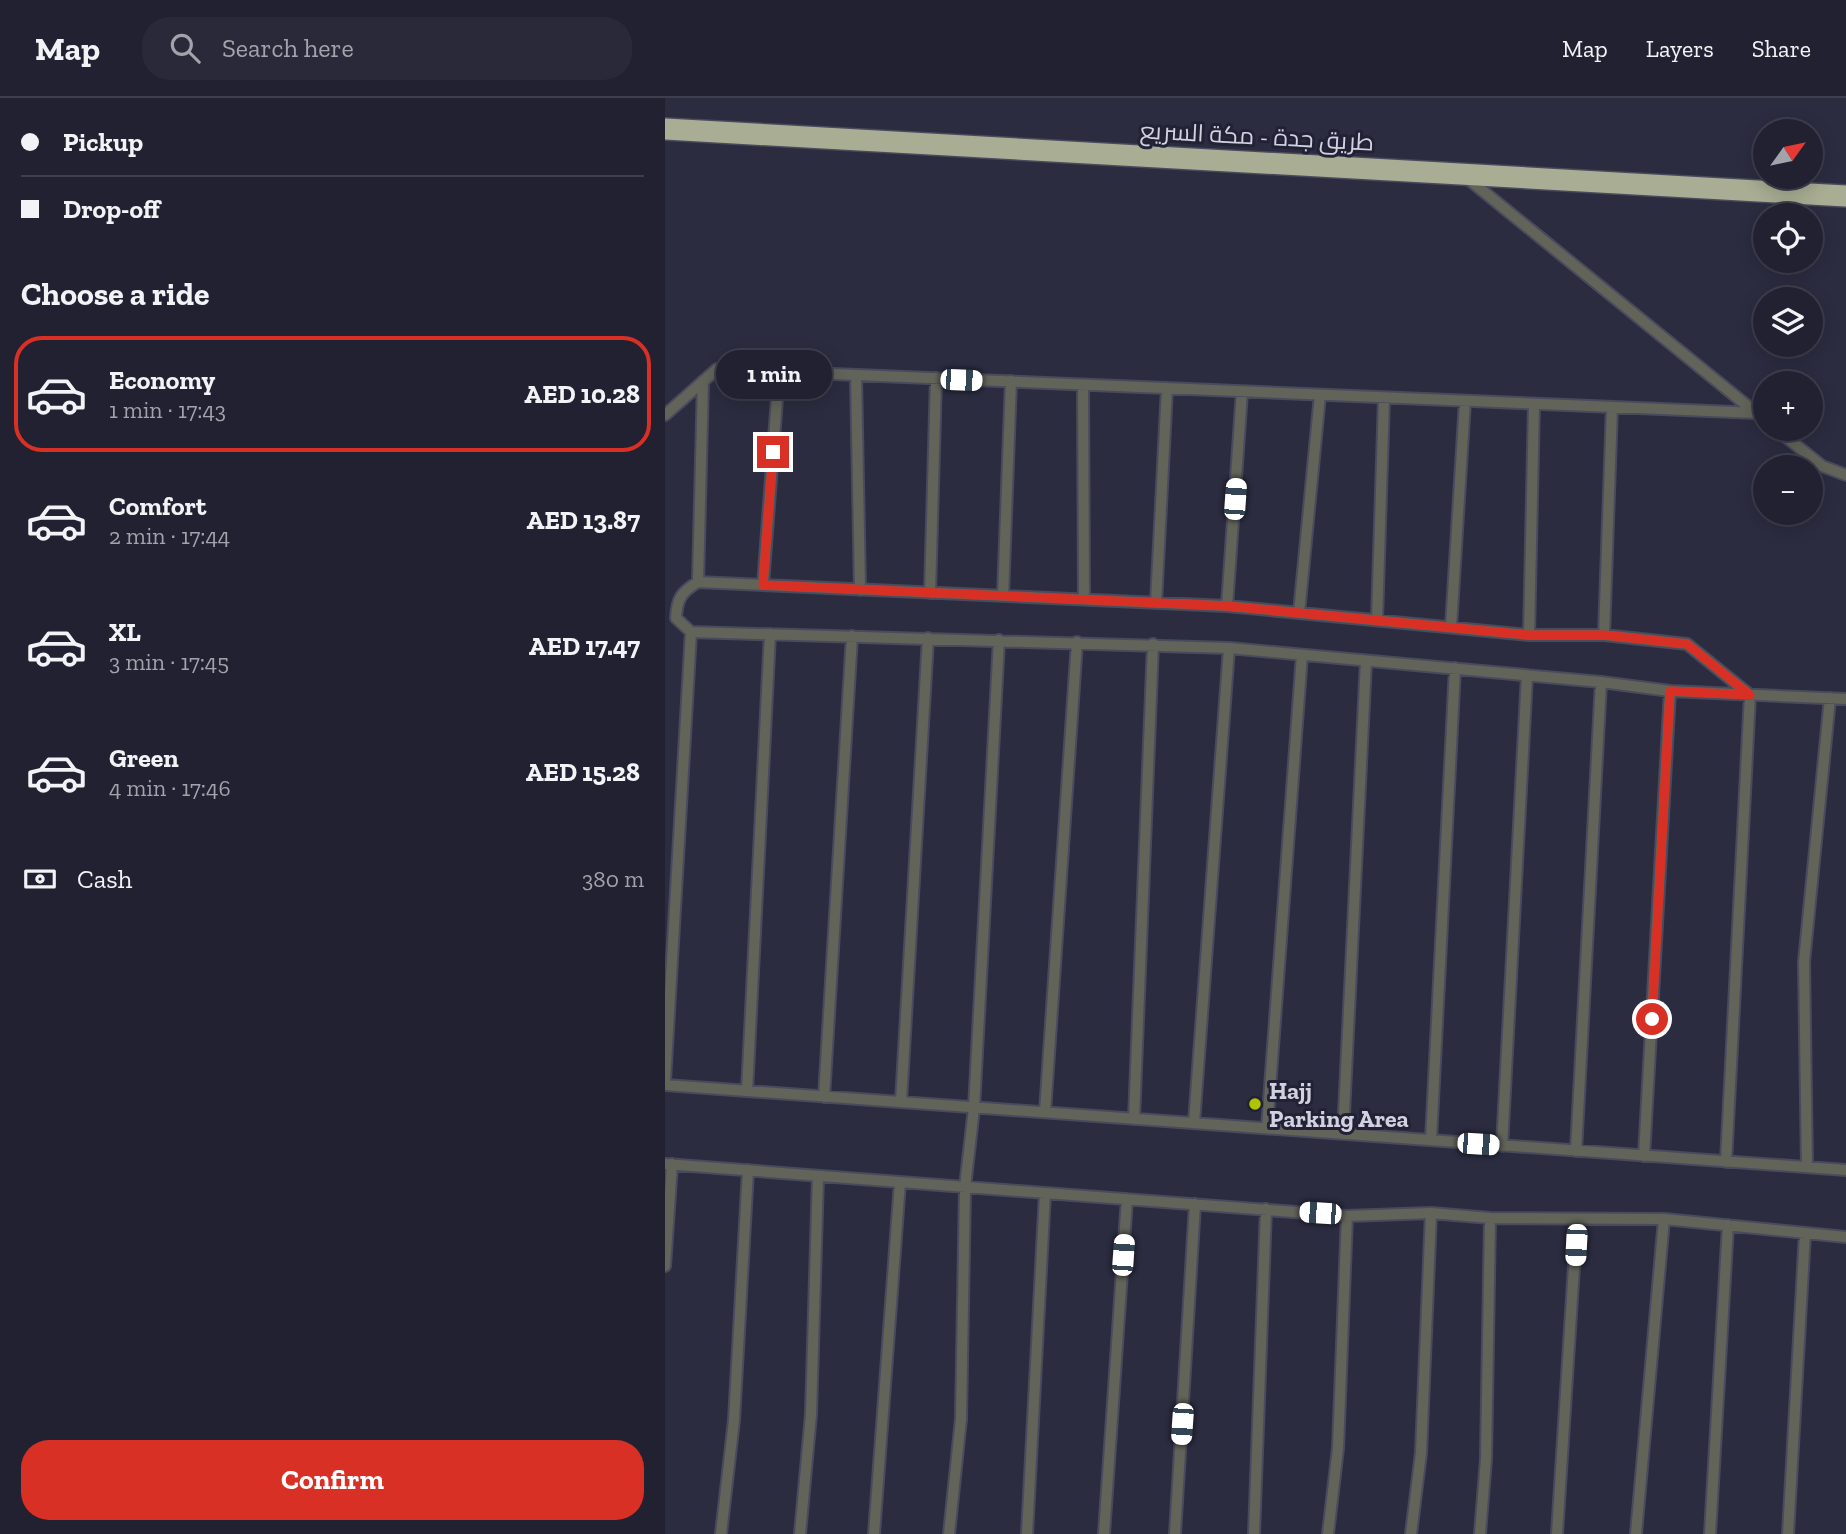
<!DOCTYPE html>
<meta charset="utf-8">
<style>
:root{--surface:#212131;--page:#292939;--text:#f1f3f6;--muted:#a2a3ab;--line:#3e3e4d;--accent:#d93025}
body{margin:0;font-family:"Zilla Slab",Cairo,serif;background:var(--page);color:var(--text);height:100vh;display:flex;flex-direction:column;font-size:26px;white-space:nowrap}
*{box-sizing:border-box;margin:0}
p{font-size:23px;color:var(--muted)}
.icon{flex:none;width:38px;height:38px;fill:none;stroke:currentColor;stroke-width:2;stroke-linecap:round;stroke-linejoin:round}
.map{position:relative;flex:1;overflow:hidden}
.sheet{display:flex;flex-direction:column;background:var(--surface);width:665px}
.sheet>*{flex:none}
.top-card{display:grid;align-content:center;height:154px;padding:0 21px;background:var(--surface)}
.needle{width:46px;rotate:57deg}
.buttons{position:absolute;left:1088px;top:21px;display:grid;gap:14px}
.buttons a{display:grid;place-items:center;width:70px;height:70px;border-radius:50%;background:var(--surface);box-shadow:0 4px 18px #0003,0 0 0 2px var(--line);font-size:35px}
.end{position:absolute;width:32px;height:32px;margin:-16px;border:9px solid #d93025;background:#fff;box-shadow:0 0 0 4px #fff}
.from{border-radius:50%}
.bubble{position:absolute;height:49px;border-radius:24px;background:var(--surface);box-shadow:0 4px 18px #0003,0 0 0 2px var(--line);font-size:23px;font-weight:800;line-height:49px;text-align:center}
.car{position:absolute;width:21px;height:42px;margin:-21px -10px;border-radius:9px;box-shadow:0 0 5px 2px #0007;background:linear-gradient(#fff 24%,#345 0 40%,#fff 0 76%,#345 0 86%,#fff 0)}
.top-card b{display:flex;align-items:center;gap:24px;height:66px;font-size:26px}
.top-card b+b{border-top:2px solid var(--line)}
.top-card i{width:18px;height:18px;background:var(--text)}
ul{padding:0;list-style:none}
li{display:flex;align-items:center;gap:21px;height:116px;margin:0 14px 10px;padding:0 7px;border:4px solid transparent;border-radius:28px}
li div{flex:1}
li b{display:block;font-size:26px}
li em{font-style:normal;font-weight:800}
li.current{border-color:var(--accent)}
li>.icon{width:63px;height:63px;stroke-width:1.5}
h2{padding:0 21px;font-size:32px;line-height:84px}
.pay{display:flex;align-items:center;gap:18px;height:77px;padding:0 21px;font-size:26px}
.pay p{margin-inline-start:auto}
.primary-button{display:flex;gap:14px;margin-top:auto;padding:14px 21px}
.primary-button a{flex:1;height:80px;border-radius:28px;background:var(--accent);color:#fff;font-size:28px;font-weight:800;line-height:80px;text-align:center}
header{display:flex;align-items:center;gap:42px;box-sizing:border-box;height:98px;padding:0 35px;background:var(--surface);border-bottom:2px solid var(--line)}
header strong{font-size:33px}
nav{display:flex;gap:38px;margin-inline-start:auto;font-size:24px}
.search{width:490px;height:63px;background:var(--page);display:flex;align-items:center;gap:18px;box-sizing:border-box;padding:0 24px;border-radius:28px;color:var(--muted);font-size:26px}
main{display:flex;flex:1;min-height:0}
.map>svg:first-child{display:block}
.lines{fill:none;stroke-linecap:round;stroke-linejoin:round}
.lane-casing{stroke:#4a4a5d;stroke-width:14}
.highway-casing{stroke:#4a4a5d;stroke-width:24}
.lane{stroke:#626459;stroke-width:10}
.highway{stroke:#a8ad93;stroke-width:21}
.route{stroke:#d93025;stroke-width:9}
.poi-dot{fill:#b0c502;stroke:#222236;stroke-width:2.5}
.labels{text-anchor:middle;dominant-baseline:central;stroke-width:6;stroke-linejoin:round;paint-order:stroke}
.street-label{font-size:24px;fill:#d1d1df;stroke:#222236}
.poi-label{font-size:24px;font-weight:bold;fill:#d1d1df;stroke:#222236;text-anchor:start}
</style>
<header>
<strong>Map</strong>
<div class="search"><svg class="icon" aria-label="search" viewBox="0 0 24 24"><circle cx="10" cy="10" r="6"/><path d="M15 15l6 6"/></svg>Search here</div>
<nav><a>Map</a><a>Layers</a><a>Share</a></nav>
</header>
<main>
<section class="sheet">
<div class="top-card">
<b><i class="from"></i>Pickup</b>
<b><i></i>Drop-off</b>
</div>
<h2>Choose a ride</h2>
<ul>
<li class="current"><svg class="icon" aria-label="car" viewBox="0 0 24 24"><path d="M5 17H2v-5l4-1 3-4h7l3 4 3 1v5h-3M9 17h6M6 11h13"/><circle cx="7" cy="17" r="2"/><circle cx="17" cy="17" r="2"/></svg><div><b>Economy</b><p>1 min · 17:43</p></div><em>AED 10.28</em></li>
<li><svg class="icon" aria-label="car" viewBox="0 0 24 24"><path d="M5 17H2v-5l4-1 3-4h7l3 4 3 1v5h-3M9 17h6M6 11h13"/><circle cx="7" cy="17" r="2"/><circle cx="17" cy="17" r="2"/></svg><div><b>Comfort</b><p>2 min · 17:44</p></div><em>AED 13.87</em></li>
<li><svg class="icon" aria-label="car" viewBox="0 0 24 24"><path d="M5 17H2v-5l4-1 3-4h7l3 4 3 1v5h-3M9 17h6M6 11h13"/><circle cx="7" cy="17" r="2"/><circle cx="17" cy="17" r="2"/></svg><div><b>XL</b><p>3 min · 17:45</p></div><em>AED 17.47</em></li>
<li><svg class="icon" aria-label="car" viewBox="0 0 24 24"><path d="M5 17H2v-5l4-1 3-4h7l3 4 3 1v5h-3M9 17h6M6 11h13"/><circle cx="7" cy="17" r="2"/><circle cx="17" cy="17" r="2"/></svg><div><b>Green</b><p>4 min · 17:46</p></div><em>AED 15.28</em></li>
</ul>
<div class="pay"><svg class="icon" aria-label="cash" viewBox="0 0 24 24"><path d="M3 7h18v10H3z"/><circle cx="12" cy="12" r="2"/></svg>Cash<p>380 m</p></div>
<div class="primary-button"><a>Confirm</a></div>
</section>
<div class="map">
<svg width="1181" height="1436" viewBox="0 0 1181 1436">
<rect width="100%" height="100%" fill="#2c2c41"/>
<g class="lines">
<g class="lane-casing">
<path id="lane" d="M802 80 1101 323
M191 277 195 492
M418 287 419 501
M0 317 52 271 1092 315
M1111 331 1157 368 1181 377
M33 484 38 283
M98 487 114 274
M265 495 271 280
M338 498 346 283
M491 505 502 290
M562 508 577 294
M634 515 655 297
M712 522 719 300
M786 529 800 303
M864 537 869 306
M939 537 947 309
M0 983 26 534
M0 987 1181 1072
M82 993 105 536
M159 999 187 538
M236 1004 263 540
M380 1014 412 544
M469 1021 488 546
M529 1025 564 550
M602 1030 637 557
M678 1036 701 563
M766 1042 790 570
M837 1048 862 577
M911 1053 936 584
M979 1058 1005 593
M1061 1064 1085 597 1022 546 939 537H864L562 508 33 484C16 494 12 501 11 520L26 534 564 550 936 584 1005 593 1181 601
M0 1066 682 1118 766 1115 825 1120 999 1121 1181 1139
M1142 1069 1139 864 1165 600
M0 1168 7 1066
M56 1436 69 1322 83 1072
M135 1436 146 1316 153 1078
M209 1436 235 1084
M284 1436 296 1321 300 1089 309 1010 334 542
M362 1436 380 1095
M439 1436 462 1101
M510 1436 530 1106
M589 1436 601 1111
M663 1436 673 1350 682 1118
M746 1436 756 1355 766 1115
M815 1436 821 1361 825 1120
M892 1436 912 1121
M971 1436 999 1121
M1045 1436 1063 1127
M1123 1436 1140 1135"/>
</g>
<g class="highway-casing">
<path id="highway" d="M0 31 1181 98"/>
</g>
<use href="#lane" class="lane"/>
<use href="#highway" class="highway"/>
</g>
<g class="lines">
<path class="route" d="M108 354 98 487 562 508 864 537H939L1022 546 1085 597 1005 593 987 921"/>
</g>
<circle class="poi-dot" cx="590" cy="1006" r="7"/>
<g class="labels">
<g class="street-label">
<text transform="translate(592 38) rotate(3)">طريق جدة - مكة السريع</text>
</g>
<g class="poi-label">
<text x="604" y="992">Hajj<tspan x="604" dy="28">Parking Area</tspan></text>
</g>
</g>
</svg>
<div class="buttons">
<a><svg class="needle" viewBox="-14 -14 28 28"><path d="M0-13l5 13h-10z" fill="#e53935"/><path d="M0 13l5-13h-10z" fill="#a2a3ab"/></svg></a>
<a><svg class="icon" aria-label="locate" viewBox="0 0 24 24"><circle cx="12" cy="12" r="6"/><path d="M12 2v4M12 18v4M2 12h4M18 12h4"/></svg></a>
<a><svg class="icon" aria-label="layers" viewBox="0 0 24 24"><path d="M12 4l9 5-9 5-9-5zM3 14l9 5 9-5"/></svg></a>
<a>+</a>
<a>−</a>
</div>
<i class="end from" style="left:987px;top:921px"></i>
<i class="end" style="left:108px;top:354px"></i>
<div class="bubble" style="left:51px;top:252px;width:116px">1 min</div>
<i class="car" style="left:296px;top:282px;rotate:92deg"></i>
<i class="car" style="left:570px;top:401px;rotate:4deg"></i>
<i class="car" style="left:813px;top:1046px;rotate:94deg"></i>
<i class="car" style="left:655px;top:1115px;rotate:274deg"></i>
<i class="car" style="left:911px;top:1147px;rotate:183deg"></i>
<i class="car" style="left:458px;top:1157px;rotate:4deg"></i>
<i class="car" style="left:517px;top:1326px;rotate:184deg"></i>
</div>
</main>
